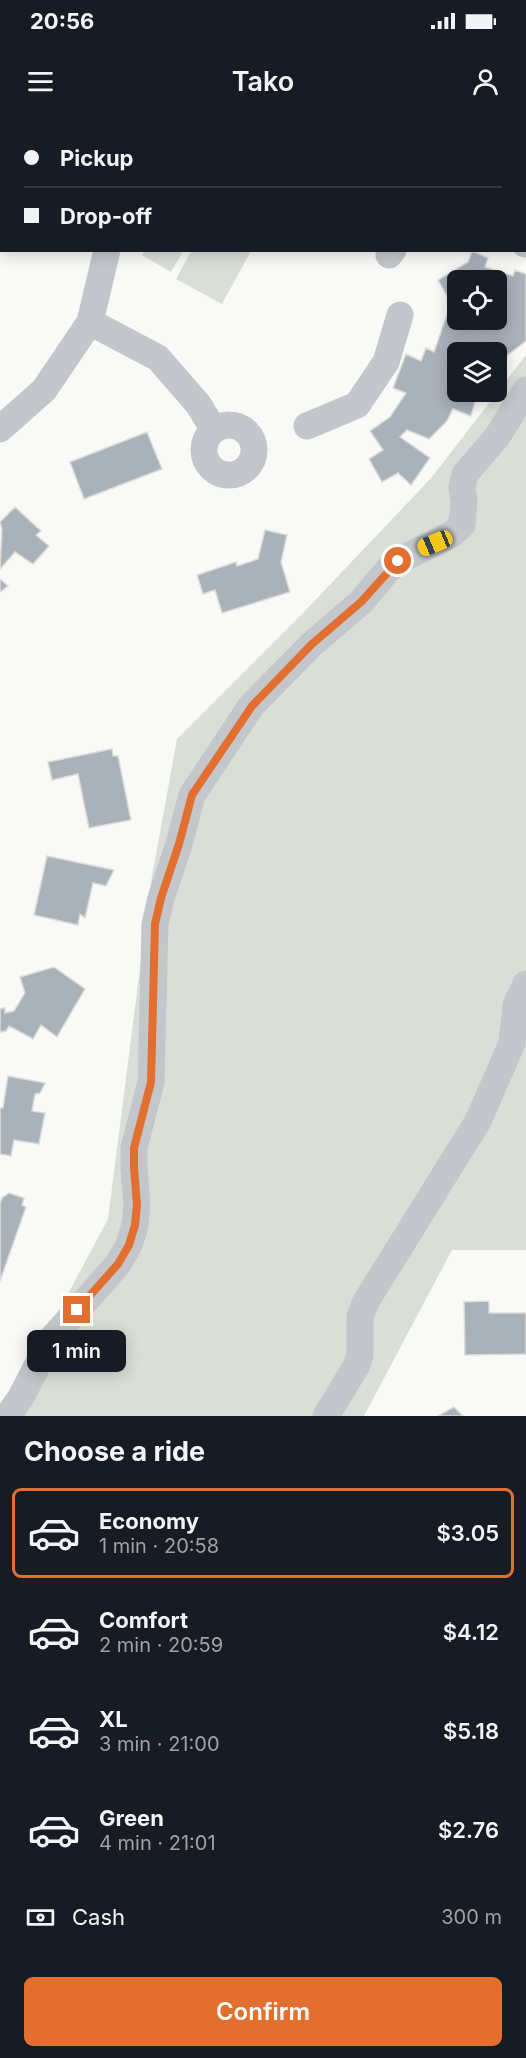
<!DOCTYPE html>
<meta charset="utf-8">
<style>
:root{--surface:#171b24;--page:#242831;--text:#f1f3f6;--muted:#9ea1a6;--line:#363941;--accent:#e26f2f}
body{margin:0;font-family:Inter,sans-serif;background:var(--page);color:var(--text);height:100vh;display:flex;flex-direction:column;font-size:22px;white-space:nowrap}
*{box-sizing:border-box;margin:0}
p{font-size:20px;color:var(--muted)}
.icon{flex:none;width:33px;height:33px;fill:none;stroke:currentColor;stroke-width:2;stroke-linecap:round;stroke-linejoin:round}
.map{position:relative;height:1296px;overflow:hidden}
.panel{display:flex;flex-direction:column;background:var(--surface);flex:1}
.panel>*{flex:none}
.hud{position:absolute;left:0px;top:0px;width:526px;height:132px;box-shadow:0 3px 15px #0003;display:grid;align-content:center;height:132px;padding:0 24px;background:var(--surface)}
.fabs{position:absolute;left:447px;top:150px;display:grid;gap:12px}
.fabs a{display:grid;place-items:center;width:60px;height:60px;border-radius:9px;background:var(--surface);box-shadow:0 3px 15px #0003;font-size:30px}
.end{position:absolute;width:27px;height:27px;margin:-14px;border:8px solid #e26f2f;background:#fff;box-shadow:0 0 0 3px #fff}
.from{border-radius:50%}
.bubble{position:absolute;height:42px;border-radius:9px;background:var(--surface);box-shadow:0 3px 15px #0003;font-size:20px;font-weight:600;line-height:42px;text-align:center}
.car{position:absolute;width:18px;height:36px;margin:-18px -9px;border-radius:8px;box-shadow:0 0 4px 2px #0007;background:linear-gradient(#f5c518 24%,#345 0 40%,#f5c518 0 76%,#345 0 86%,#f5c518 0)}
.hud b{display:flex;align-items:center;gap:21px;height:57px;font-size:22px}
.hud b+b{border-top:2px solid var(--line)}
.hud i{width:15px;height:15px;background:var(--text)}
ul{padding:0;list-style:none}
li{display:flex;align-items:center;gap:18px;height:90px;margin:0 12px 9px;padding:0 12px;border:3px solid transparent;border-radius:9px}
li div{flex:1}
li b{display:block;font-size:22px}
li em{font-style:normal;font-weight:600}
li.current{border-color:var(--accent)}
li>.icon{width:54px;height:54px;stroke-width:1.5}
h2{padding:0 24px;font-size:27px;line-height:72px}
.pay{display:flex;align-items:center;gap:15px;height:66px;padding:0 24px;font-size:22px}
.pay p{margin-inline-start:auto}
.primary-button{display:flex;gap:12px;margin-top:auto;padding:12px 24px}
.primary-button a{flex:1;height:69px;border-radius:9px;background:var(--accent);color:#fff;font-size:24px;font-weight:600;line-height:69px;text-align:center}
.status{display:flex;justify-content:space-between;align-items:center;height:42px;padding:0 30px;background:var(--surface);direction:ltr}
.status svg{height:16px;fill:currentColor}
header{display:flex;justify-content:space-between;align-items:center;height:78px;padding:0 24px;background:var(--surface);font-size:27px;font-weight:600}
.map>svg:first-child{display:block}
.green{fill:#d9dfd7}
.building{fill:#a9b1b9;stroke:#dbdcda;stroke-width:1.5;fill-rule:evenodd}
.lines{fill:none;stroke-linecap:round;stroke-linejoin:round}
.minor{stroke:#c3c7cb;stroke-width:27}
.route{stroke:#e26f2f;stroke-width:8}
</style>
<div class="status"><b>20:56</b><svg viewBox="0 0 49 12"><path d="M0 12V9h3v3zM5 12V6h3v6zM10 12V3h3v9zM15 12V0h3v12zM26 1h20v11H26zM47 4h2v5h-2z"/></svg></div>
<header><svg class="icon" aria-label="menu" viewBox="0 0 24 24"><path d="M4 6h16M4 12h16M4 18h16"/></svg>Tako<svg class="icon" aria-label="person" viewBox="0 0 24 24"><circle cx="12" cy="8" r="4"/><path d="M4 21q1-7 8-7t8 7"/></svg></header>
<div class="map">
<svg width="526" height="1296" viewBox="0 0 526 1296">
<rect width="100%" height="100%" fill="#f9faf7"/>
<path class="green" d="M145 131V130L183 131 171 152 142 135Z
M191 131H251L222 184 176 159Z
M526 235V1130H452L364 1296H24L32 1241 108 1099 151 762 177 619 304 492 432 357Z"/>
<path class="building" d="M2 86V130H4L0 132Z
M472 131 488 138 485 147 513 156 515 150 526 154V221L496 244V232H458V272H481L475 282 471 296 453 289 447 301 429 319 407 310 400 317 430 338 411 365 398 353 382 362 369 339 383 330 370 311 390 297 406 273 393 268 406 234 421 241 426 228 434 232 451 183 438 160 468 142ZM458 160H496V200H458Z
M147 312 162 349 84 379 70 342Z
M15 387 41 411 36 415 49 426 33 444 15 432 0 449 2 409 0 402Z
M265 410 287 415 281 442 290 472 222 493 215 470 203 474 197 455 236 442 237 446 258 439Z
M0 459 8 466 0 472Z
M112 629 113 636H118L131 700 89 708 78 654 52 660 48 642Z
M47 736 114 750 106 766 93 763 85 798 80 794 78 805 34 795Z
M54 847 85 869 57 917 41 905 33 919 9 906 6 911 0 912V889L5 888V893L14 891 25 873 20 857Z
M8 956 45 963 40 973 35 974 32 991 45 993 39 1024 14 1020 11 1036 0 1034V988H3Z
M9 1073 24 1078 22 1085 26 1087 0 1161V1084L2 1078Z
M489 1181V1193H526V1234L465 1235 464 1182Z
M454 1287 463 1296H438Z"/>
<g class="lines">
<path class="minor" d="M363 0 364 2
M429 0 430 2
M139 2V0
M525 23 526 21
M525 71H526
M525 124H526
M389 135 393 130
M90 202 158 238 198 284 214 310
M204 330a25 25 0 1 1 50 0a25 25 0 1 1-50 0Z
M307 306 357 285 386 242 400 195
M0 309 44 270 90 202 107 130
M8 1296 21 1277 50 1221 118 1144 129 1125 135 1105 137 1085 134 1048V1028L151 962 155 804 161 778 179 724 192 675 251 586 312 524 361 482 387 451 398 441 452 414 462 405 464 382 462 367 465 354 497 317 526 270
M326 1296 357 1245 360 1235V1197L365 1183 478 1001 512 923 516 885 526 864"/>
</g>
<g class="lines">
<path class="route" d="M77 1190 118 1144 129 1125 135 1105 137 1085 134 1048V1028L151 962 155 804 161 778 179 724 192 675 252 586 312 524 361 482 398 441"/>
</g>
</svg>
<div class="fabs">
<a><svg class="icon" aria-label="locate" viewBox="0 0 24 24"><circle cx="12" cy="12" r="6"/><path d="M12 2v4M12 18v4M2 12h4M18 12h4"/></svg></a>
<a><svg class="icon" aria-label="layers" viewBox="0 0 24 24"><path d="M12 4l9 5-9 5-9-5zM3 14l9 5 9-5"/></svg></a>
</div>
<i class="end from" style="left:398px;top:441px"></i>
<i class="end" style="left:77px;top:1190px"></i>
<div class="bubble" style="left:27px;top:1210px;width:99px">1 min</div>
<i class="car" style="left:435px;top:423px;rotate:247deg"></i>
<div class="hud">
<b><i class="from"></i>Pickup</b>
<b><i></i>Drop-off</b>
</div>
</div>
<section class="panel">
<h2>Choose a ride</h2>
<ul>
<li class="current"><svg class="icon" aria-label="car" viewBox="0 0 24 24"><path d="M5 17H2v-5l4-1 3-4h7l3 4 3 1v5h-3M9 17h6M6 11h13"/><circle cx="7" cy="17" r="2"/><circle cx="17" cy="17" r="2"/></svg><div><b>Economy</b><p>1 min · 20:58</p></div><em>$3.05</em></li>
<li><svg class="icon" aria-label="car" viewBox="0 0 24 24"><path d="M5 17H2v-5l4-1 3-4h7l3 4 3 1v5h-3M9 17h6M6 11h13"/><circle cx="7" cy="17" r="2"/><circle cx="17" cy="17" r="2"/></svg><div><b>Comfort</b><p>2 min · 20:59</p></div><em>$4.12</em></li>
<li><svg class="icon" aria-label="car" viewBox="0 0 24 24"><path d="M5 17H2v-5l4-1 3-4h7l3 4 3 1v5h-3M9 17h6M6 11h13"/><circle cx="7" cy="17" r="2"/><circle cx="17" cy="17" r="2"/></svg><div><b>XL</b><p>3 min · 21:00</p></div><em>$5.18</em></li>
<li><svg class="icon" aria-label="car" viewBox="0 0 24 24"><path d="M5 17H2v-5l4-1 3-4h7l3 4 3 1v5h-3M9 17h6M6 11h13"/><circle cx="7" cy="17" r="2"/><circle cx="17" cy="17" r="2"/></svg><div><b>Green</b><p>4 min · 21:01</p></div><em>$2.76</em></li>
</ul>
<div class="pay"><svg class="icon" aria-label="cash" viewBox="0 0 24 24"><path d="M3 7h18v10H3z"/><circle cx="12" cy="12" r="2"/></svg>Cash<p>300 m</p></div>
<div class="primary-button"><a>Confirm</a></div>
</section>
